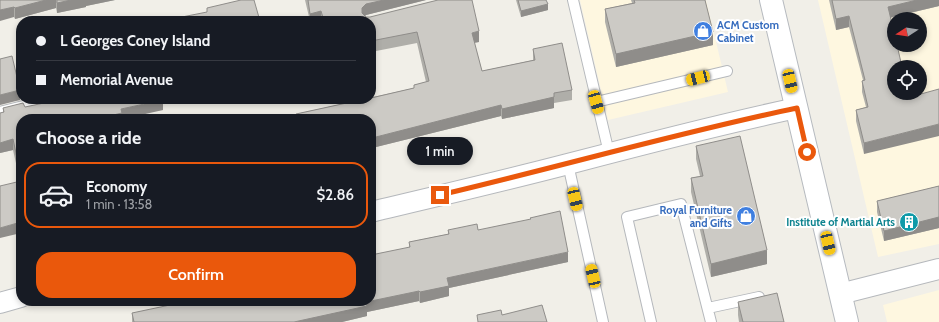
<!DOCTYPE html>
<meta charset="utf-8">
<style>
:root{--surface:#171b24;--page:#242831;--text:#f1f3f6;--muted:#9ea1a6;--line:#363941;--accent:#ea580c}
body{margin:0;font-family:Cabin,sans-serif;background:var(--page);color:var(--text);height:100vh;display:flex;flex-direction:column;font-size:15px;white-space:nowrap}
*{box-sizing:border-box;margin:0}
p{font-size:13px;color:var(--muted)}
.icon{flex:none;width:22px;height:22px;fill:none;stroke:currentColor;stroke-width:2;stroke-linecap:round;stroke-linejoin:round}
.map{position:relative;flex:1;overflow:hidden}
.side{position:absolute;left:16px;top:114px;width:360px;height:192px;display:flex;flex-direction:column;background:var(--surface);border-radius:16px;box-shadow:0 2px 6px #0003}
.side>*{flex:none}
.guide{position:absolute;left:16px;top:16px;width:360px;height:88px;border-radius:16px;box-shadow:0 2px 6px #0003;display:grid;align-content:center;height:88px;padding:0 20px;background:var(--surface)}
.needle{width:26px;rotate:258deg}
.tools{position:absolute;left:887px;top:12px;display:grid;gap:8px}
.tools a{display:grid;place-items:center;width:40px;height:40px;border-radius:50%;background:var(--surface);box-shadow:0 2px 6px #0003;font-size:20px}
.end{position:absolute;width:18px;height:18px;margin:-9px;border:5px solid #ea580c;background:#fff;box-shadow:0 0 0 2px #fff}
.from{border-radius:50%}
.bubble{position:absolute;height:28px;border-radius:14px;background:var(--surface);box-shadow:0 2px 6px #0003;font-size:13px;font-weight:600;line-height:28px;text-align:center}
.car{position:absolute;width:12px;height:24px;margin:-12px -6px;border-radius:5px;box-shadow:0 0 3px 1px #0007;background:linear-gradient(#f5c518 24%,#345 0 40%,#f5c518 0 76%,#345 0 86%,#f5c518 0)}
.guide b{display:flex;align-items:center;gap:14px;height:38px;font-size:15px}
.guide b+b{border-top:1px solid var(--line)}
.guide i{width:10px;height:10px;background:var(--text)}
ul{padding:0;list-style:none}
li{display:flex;align-items:center;gap:12px;height:66px;margin:0 8px 6px;padding:0 12px;border:2px solid transparent;border-radius:16px}
li div{flex:1}
li b{display:block;font-size:15px}
li em{font-style:normal;font-weight:600}
li.current{border-color:var(--accent)}
li>.icon{width:36px;height:36px;stroke-width:1.5}
h2{padding:0 20px;font-size:18px;line-height:48px}
.action{display:flex;gap:8px;margin-top:auto;padding:8px 20px}
.action a{flex:1;height:46px;border-radius:16px;background:var(--accent);color:#fff;font-size:16px;font-weight:600;line-height:46px;text-align:center}
.map>svg:first-child{display:block}
.commercial{fill:#fef7e0;fill-rule:evenodd}
.lines{fill:none;stroke-linecap:round;stroke-linejoin:round}
.service-casing{stroke:#b5b8bc;stroke-width:12}
.minor-casing{stroke:#b5b8bc;stroke-width:22}
.secondary-casing{stroke:#b6babf;stroke-width:24}
.service{stroke:#fff;stroke-width:10}
.minor{stroke:#fff;stroke-width:20}
.secondary{stroke:#fff;stroke-width:22}
.wall{fill:#afaea9}
.shaded-wall{fill:#8f8d8a}
.building{fill:#cccac5;stroke:#8f8d8a}
.route{stroke:#ea580c;stroke-width:5}
.labels{text-anchor:middle;dominant-baseline:central;stroke-width:4;stroke-linejoin:round;paint-order:stroke}
.shop-label{font-size:11px;font-weight:bold;fill:#366cbe;stroke:#fff;text-anchor:start}
.culture-label{font-size:11px;font-weight:bold;fill:#0d838f;stroke:#fff;text-anchor:end}
</style>
<div class="map">
<svg width="939" height="322" viewBox="0 0 939 322">
<rect width="100%" height="100%" fill="#f1efe8"/>
<path class="commercial" d="M580 0H706L728 92 608 120Z
M818 0H939V244L878 257ZM894 19H920V45H894ZM894 67H920V93H894Z
M939 290V322H887L883 305Z"/>
<g class="lines">
<g class="service-casing">
<path id="service" d="M573 0 609 153
M596 102 727 71
M0 112 51 99
M568 164 603 322
M708 308 759 297
M651 322 627 217 681 204 711 322"/>
</g>
<g class="minor-casing">
<path id="minor" d="M371 212C437 196 503 181 568 164 644 144 720 124 797 108
M840 294 939 269
M0 303 21 297"/>
</g>
<g class="secondary-casing">
<path id="secondary" d="M771 0 847 322"/>
</g>
<use href="#service" class="service"/>
<use href="#minor" class="minor"/>
<use href="#secondary" class="secondary"/>
</g>
<path class="wall" d="M0 0H115L86 6V7L57 13 56 8 15 19 14 17Z
M305 0H426L366 15 365 16 366 17 479 42 474 43 482 71 533 60V49L572 90V100L554 103V108L502 119 501 116 372 148V150L296 119V114L414 88V85L426 82 417 43 371 52V21H310Z
M516 0H546L548 10 521 17Z
M631 0H705L713 45 616 67 605 22V9L632 3Z
M829 0H939V6L890 18 864 154 856 121V110L866 107 862 92V81L863 80 849 27 836 30Z
M3 108 163 110 21 119V233L20 181 13 150 0 153V113H3Z
M696 146 767 264 711 277 691 192V178L700 176 696 159Z
M939 186V228L884 241 877 212V201Z
M448 230 568 262 449 288V296L420 303 419 301 367 312V316L342 322H132V313L371 301 409 247V242L448 234Z
M738 302 784 322H739L738 315Z"/>
<path class="shaded-wall" d="M46 0H56V8L15 19V8Z
M71 0H115L86 6V7L57 13V3Z
M384 0H426L366 15 362 19V8L366 4Z
M917 0H939V6L888 18V7Z
M548 4V10L521 17V11Z
M14 7V17L0 21V10Z
M321 11V21H310V14Z
M849 16V27L836 30V19Z
M479 31V42L472 43V33Z
M713 32V45L616 67V54Z
M20 90V100L0 105V95Z
M554 93V108L502 119V109Z
M163 100V110L123 119H96L121 109Z
M501 105V116L372 148V150H371V140L372 138Z
M939 124V136L864 154V143Z
M13 139V150L0 153V143Z
M939 217V228L884 241V231Z
M21 222V233L0 238V228Z
M767 250V264L711 277V264Z
M568 252V262L449 288V296L420 303V292L447 278Z
M419 291V301L367 312V316L342 322H294L366 302Z"/>
<path class="building" d="M0 0H46L15 8 14 7 0 10Z
M57 0H71L57 3Z
M241 0H254L260 21H183L182 17 207 12V8Z
M308 0H384L366 4 362 8V13L366 17H370L438 0H472L479 31 472 33 482 71 535 60 533 49 562 43 572 90 554 93V97L502 109 501 105 372 138V140H371V119H297L296 114 365 99H371V98L414 88V85L429 81 417 32 371 41V21H324L321 11 310 14Z
M518 0H546L548 4 521 11Z
M634 0H705L713 32 616 54 605 9 635 3Z
M832 0H917L888 7 894 32V45H897L902 67H894V93H909L910 97 939 89V124L864 143 856 110 868 107 862 81 865 80 849 16 836 19Z
M12 56 20 90 0 95V59Z
M63 99H163V100L121 109 122 113 96 119H21V177L13 139 0 143V113L4 112 3 108 23 103 25 107Z
M740 136 767 250 711 264 691 178 703 176 696 146Z
M21 181V222L0 228V186Z
M939 186V217L884 231 877 201Z
M560 211 568 252 447 278 449 286 420 292 419 291 371 301V255L410 247 409 242 449 234 448 230 477 224 478 230 531 219 530 218Z
M777 293 784 322H743L738 302Z
M189 301H370L366 302 367 306 294 322H134L132 313Z
M542 305 547 322H478L477 315 501 310 502 315Z"/>
<g class="lines">
<path class="route" d="M440 195C559 167 677 133 797 108L807 152"/>
</g>
<defs>
<g id="shop-disc" transform="scale(1)"><circle r="9.5" fill="#3f7fe0" stroke="#fff"/><path d="M-5-2.5h2.3a2.7 3.5 0 0 1 5.4 0H5L5.5 6h-11ZM-1.5-2.5h3a1.5 2.3 0 0 0-3 0Z" fill="#fff"/></g>
<g id="building-disc" transform="scale(1)"><circle r="9.5" fill="#0f9aa8" stroke="#fff"/><path d="M-4-6H4V6H1V3H-1V6H-4ZM-2.5-4.3h1.7v1.8h-1.7ZM.8-4.3h1.7v1.8H.8ZM-2.5-1h1.7V.8h-1.7ZM.8-1h1.7V.8H.8Z" fill="#fff"/></g>
</defs>
<g fill-rule="evenodd">
<use href="#shop-disc" x="703" y="31"/>
<use href="#shop-disc" x="746" y="216"/>
<use href="#building-disc" x="909" y="222"/>
</g>
<g class="labels">
<g class="shop-label">
<text x="717" y="25">ACM Custom<tspan x="717" dy="13">Cabinet</tspan></text>
<text x="732" y="210" text-anchor="end">Royal Furniture<tspan x="732" dy="13">and Gifts</tspan></text>
</g>
<g class="culture-label">
<text x="895" y="222">Institute of Martial Arts</text>
</g>
</g>
</svg>
<div class="tools">
<a><svg class="needle" viewBox="-14 -14 28 28"><path d="M0-13l5 13h-10z" fill="#e53935"/><path d="M0 13l5-13h-10z" fill="#9ea1a6"/></svg></a>
<a><svg class="icon" aria-label="locate" viewBox="0 0 24 24"><circle cx="12" cy="12" r="6"/><path d="M12 2v4M12 18v4M2 12h4M18 12h4"/></svg></a>
</div>
<i class="end from" style="left:807px;top:152px"></i>
<i class="end" style="left:440px;top:195px"></i>
<div class="bubble" style="left:407px;top:137px;width:66px">1 min</div>
<i class="car" style="left:698px;top:78px;rotate:256deg"></i>
<i class="car" style="left:790px;top:81px;rotate:167deg"></i>
<i class="car" style="left:596px;top:102px;rotate:164deg"></i>
<i class="car" style="left:575px;top:199px;rotate:167deg"></i>
<i class="car" style="left:828px;top:243px;rotate:167deg"></i>
<i class="car" style="left:593px;top:276px;rotate:347deg"></i>
<div class="guide">
<b><i class="from"></i>L Georges Coney Island</b>
<b><i></i>Memorial Avenue</b>
</div>
<section class="side">
<h2>Choose a ride</h2>
<ul>
<li class="current"><svg class="icon" aria-label="car" viewBox="0 0 24 24"><path d="M5 17H2v-5l4-1 3-4h7l3 4 3 1v5h-3M9 17h6M6 11h13"/><circle cx="7" cy="17" r="2"/><circle cx="17" cy="17" r="2"/></svg><div><b>Economy</b><p>1 min · 13:58</p></div><em>$2.86</em></li>
</ul>
<div class="action"><a>Confirm</a></div>
</section>
</div>
